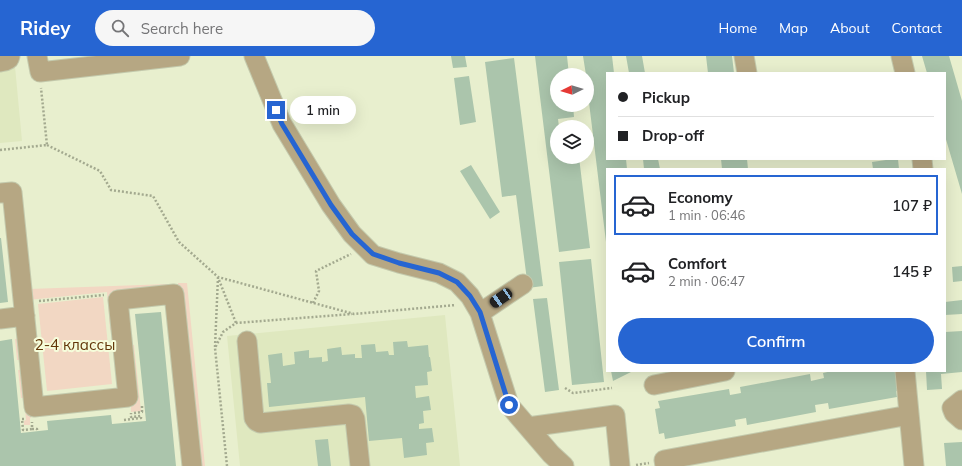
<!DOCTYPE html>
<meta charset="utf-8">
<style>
:root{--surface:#fff;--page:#f6f6f6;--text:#202124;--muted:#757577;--line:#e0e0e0;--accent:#2665d2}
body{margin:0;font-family:Mulish,sans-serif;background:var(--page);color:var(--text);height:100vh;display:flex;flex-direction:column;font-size:15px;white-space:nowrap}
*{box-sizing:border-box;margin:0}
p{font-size:13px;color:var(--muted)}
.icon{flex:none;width:22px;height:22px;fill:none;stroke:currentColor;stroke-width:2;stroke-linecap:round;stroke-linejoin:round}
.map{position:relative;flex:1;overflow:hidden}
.panel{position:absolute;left:606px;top:112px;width:340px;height:204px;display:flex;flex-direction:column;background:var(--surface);border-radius:0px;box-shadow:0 4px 16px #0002}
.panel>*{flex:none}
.guide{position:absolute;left:606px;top:16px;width:340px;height:88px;border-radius:0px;box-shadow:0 4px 16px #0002;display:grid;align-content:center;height:88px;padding:0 12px;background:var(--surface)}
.needle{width:26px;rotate:265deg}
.buttons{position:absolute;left:550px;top:12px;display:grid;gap:8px}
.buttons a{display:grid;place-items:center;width:44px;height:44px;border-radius:50%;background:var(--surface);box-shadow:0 4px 16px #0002;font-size:20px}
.end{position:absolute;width:18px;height:18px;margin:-9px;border:5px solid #2665d2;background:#fff;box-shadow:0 0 0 2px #fff}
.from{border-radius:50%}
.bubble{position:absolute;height:28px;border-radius:14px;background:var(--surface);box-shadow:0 4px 16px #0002;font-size:13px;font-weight:600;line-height:28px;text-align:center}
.car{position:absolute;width:12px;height:24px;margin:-12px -6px;border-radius:5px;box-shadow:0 0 3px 1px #0007;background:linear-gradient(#222 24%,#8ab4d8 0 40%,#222 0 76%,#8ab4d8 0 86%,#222 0)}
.guide b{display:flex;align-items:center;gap:14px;height:38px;font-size:15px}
.guide b+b{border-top:1px solid var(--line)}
.guide i{width:10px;height:10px;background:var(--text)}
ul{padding:7px 0 0;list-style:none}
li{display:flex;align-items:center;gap:12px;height:60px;margin:0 8px 6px;padding:0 4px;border:2px solid transparent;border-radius:0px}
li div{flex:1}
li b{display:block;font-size:15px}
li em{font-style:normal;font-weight:600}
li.selected{border-color:var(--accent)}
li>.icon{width:36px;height:36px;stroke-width:1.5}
.action{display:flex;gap:8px;margin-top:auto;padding:8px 12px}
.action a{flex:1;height:46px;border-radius:24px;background:var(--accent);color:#fff;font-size:16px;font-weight:600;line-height:46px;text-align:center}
header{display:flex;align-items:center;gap:24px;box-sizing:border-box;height:56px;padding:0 20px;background:var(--accent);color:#fff}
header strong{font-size:19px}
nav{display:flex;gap:22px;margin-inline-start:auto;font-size:14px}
.search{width:280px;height:36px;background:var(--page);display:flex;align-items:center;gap:10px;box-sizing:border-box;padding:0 14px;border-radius:22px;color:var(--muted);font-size:15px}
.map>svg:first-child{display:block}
.built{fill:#dfe8bf}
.green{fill:#f2d7c3}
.building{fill:#abc5ac}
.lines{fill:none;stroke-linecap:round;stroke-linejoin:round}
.minor-casing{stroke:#c3c9ac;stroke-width:21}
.path{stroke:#a3a98f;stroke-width:2.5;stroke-dasharray:2 2;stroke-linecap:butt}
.minor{stroke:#b6a783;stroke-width:19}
.route{stroke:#2665d2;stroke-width:5}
.labels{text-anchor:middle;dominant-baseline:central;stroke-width:4;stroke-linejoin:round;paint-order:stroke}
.park-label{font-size:15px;fill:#633609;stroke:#f6fddb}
</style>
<header>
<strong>Ridey</strong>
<div class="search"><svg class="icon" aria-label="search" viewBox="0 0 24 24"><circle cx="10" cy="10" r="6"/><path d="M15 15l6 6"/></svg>Search here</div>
<nav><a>Home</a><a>Map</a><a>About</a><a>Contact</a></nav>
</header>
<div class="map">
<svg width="962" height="410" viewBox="0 0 962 410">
<rect width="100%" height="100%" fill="#e8efce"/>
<path class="built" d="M0 0H14L22 85 0 87Z
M445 259 460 410H240L227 280Z"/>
<path class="green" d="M178 227H187L205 410H196Z
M169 228 168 232 113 240 116 273 110 274 107 236 28 244 29 233Z
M103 241 112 328 47 335 38 248Z
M23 282 31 362H30V369H24V365L26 364 24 342H21L18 314H21L20 304H17L15 283Z
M129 289H134L141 355 131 356Z"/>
<path class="building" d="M451 0H465L467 11 453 12Z
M535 0H567L569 19H557V49H573L574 61 558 63 559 71H557V101H579L590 192 559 196Z
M583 0H612L614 17H607V103H626L627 113H607V185L606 186 587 30V19H586Z
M626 0H642L645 17H629Z
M706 0H732L734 17H708Z
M922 0H949L962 45V138L945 80V17H927Z
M514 2 543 230 528 232 516 139 502 141 485 6Z
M469 20 476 66 460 69 454 22Z
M643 103H658L660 113H644Z
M721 103H747L748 113H722Z
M893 103H898L899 113H873L872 106Z
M471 109 500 156 490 163 460 115Z
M0 182H1L8 246 0 247Z
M591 203 604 326 572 329 559 206Z
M962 210V225L953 226 952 211Z
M547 242 559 334 545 336 533 243Z
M962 244V258L945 259V246Z
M161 256 176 410H0V285L12 283 21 377 48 374 47 365 111 359 112 368 146 365 135 258Z
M962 275V316L941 318 942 333 927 334 926 315H945V276Z
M407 285 408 291 428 289 429 301H430L432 315 427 316 428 329 415 330 416 342 429 340 431 354 423 355 424 367 419 368V373L432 372 434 386 426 387 427 399 404 402 402 382 369 385 365 341 269 351 267 327H271L268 299 282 297 283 310 295 308 294 296 309 294V302L322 301V306L328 305 327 293 341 291 342 299 355 298V302H362L361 289 375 288 376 296 388 295 389 299H394L393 286Z
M611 315H633L613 325Z
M832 315H898L902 334 896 335 897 341 829 353 828 347 815 349 816 356 747 369 746 362 735 364 736 370 665 383 664 377 659 378 655 353 660 352 658 345 729 333 730 339 741 337 740 331 810 318 811 325 824 322 823 317Z
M328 383 331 410H318L315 384Z
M962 386V410H946L944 387Z"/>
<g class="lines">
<g class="minor-casing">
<path id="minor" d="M37 0 40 16 180 0
M254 0 282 68 331 149 352 178 373 199 399 207 439 217 457 226 470 240 480 257 509 349 551 398 564 410
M744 0 747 17
M901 0 905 17
M0 6 5 5 9 3 10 0
M922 103 923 113
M0 137 12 136 34 351 128 341 118 244 174 238 192 410
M480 257 523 228
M0 263 25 260
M247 285 254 362 256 365 260 367 349 358 353 359 355 363 360 410
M905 315 914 410
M654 329 725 315
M962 344 952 352 954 357 962 364
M528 371 615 359 620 410
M665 410 664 404 909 359"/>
</g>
<path class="path" d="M47 89 100 115 111 134 153 140 179 186 218 221 354 258 456 249
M0 94 47 89 41 32
M219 224 236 267
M39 245 104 239
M313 247 319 235 316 215 351 198
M215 291 218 221
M565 332 573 337 612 332
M134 357 142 356V349
M24 363H22L23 374 32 373V366
M124 364 141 362V360L131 361V357
M32 373H37V375
M636 409 649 407
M227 410 215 292 223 276 236 267 352 258"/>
<use href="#minor" class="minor"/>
</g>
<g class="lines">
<path class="route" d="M276 54 282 68 331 149 352 178 373 198 399 207 439 217 457 226 470 240 480 256 509 349"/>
</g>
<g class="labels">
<g class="park-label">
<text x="75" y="288">2-4 классы</text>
</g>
</g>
</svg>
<div class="buttons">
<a><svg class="needle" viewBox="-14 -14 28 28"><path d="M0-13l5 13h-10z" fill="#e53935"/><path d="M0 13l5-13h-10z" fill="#757577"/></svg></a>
<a><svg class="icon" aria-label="layers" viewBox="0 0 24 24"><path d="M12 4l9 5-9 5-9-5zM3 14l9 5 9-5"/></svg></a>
</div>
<i class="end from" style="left:509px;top:349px"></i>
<i class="end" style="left:276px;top:54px"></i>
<div class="bubble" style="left:290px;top:40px;width:66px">1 min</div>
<i class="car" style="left:501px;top:242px;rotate:236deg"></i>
<div class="guide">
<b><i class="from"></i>Pickup</b>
<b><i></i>Drop-off</b>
</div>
<section class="panel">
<ul>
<li class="selected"><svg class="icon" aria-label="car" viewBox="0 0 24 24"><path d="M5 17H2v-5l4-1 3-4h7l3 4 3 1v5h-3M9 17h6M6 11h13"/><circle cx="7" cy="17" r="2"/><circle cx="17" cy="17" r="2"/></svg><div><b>Economy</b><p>1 min · 06:46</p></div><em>107 ₽</em></li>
<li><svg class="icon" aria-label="car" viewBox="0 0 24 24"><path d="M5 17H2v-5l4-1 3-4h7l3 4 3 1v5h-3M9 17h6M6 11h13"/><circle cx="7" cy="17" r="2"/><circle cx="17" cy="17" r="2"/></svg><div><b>Comfort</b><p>2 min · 06:47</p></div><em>145 ₽</em></li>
</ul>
<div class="action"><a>Confirm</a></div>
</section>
</div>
